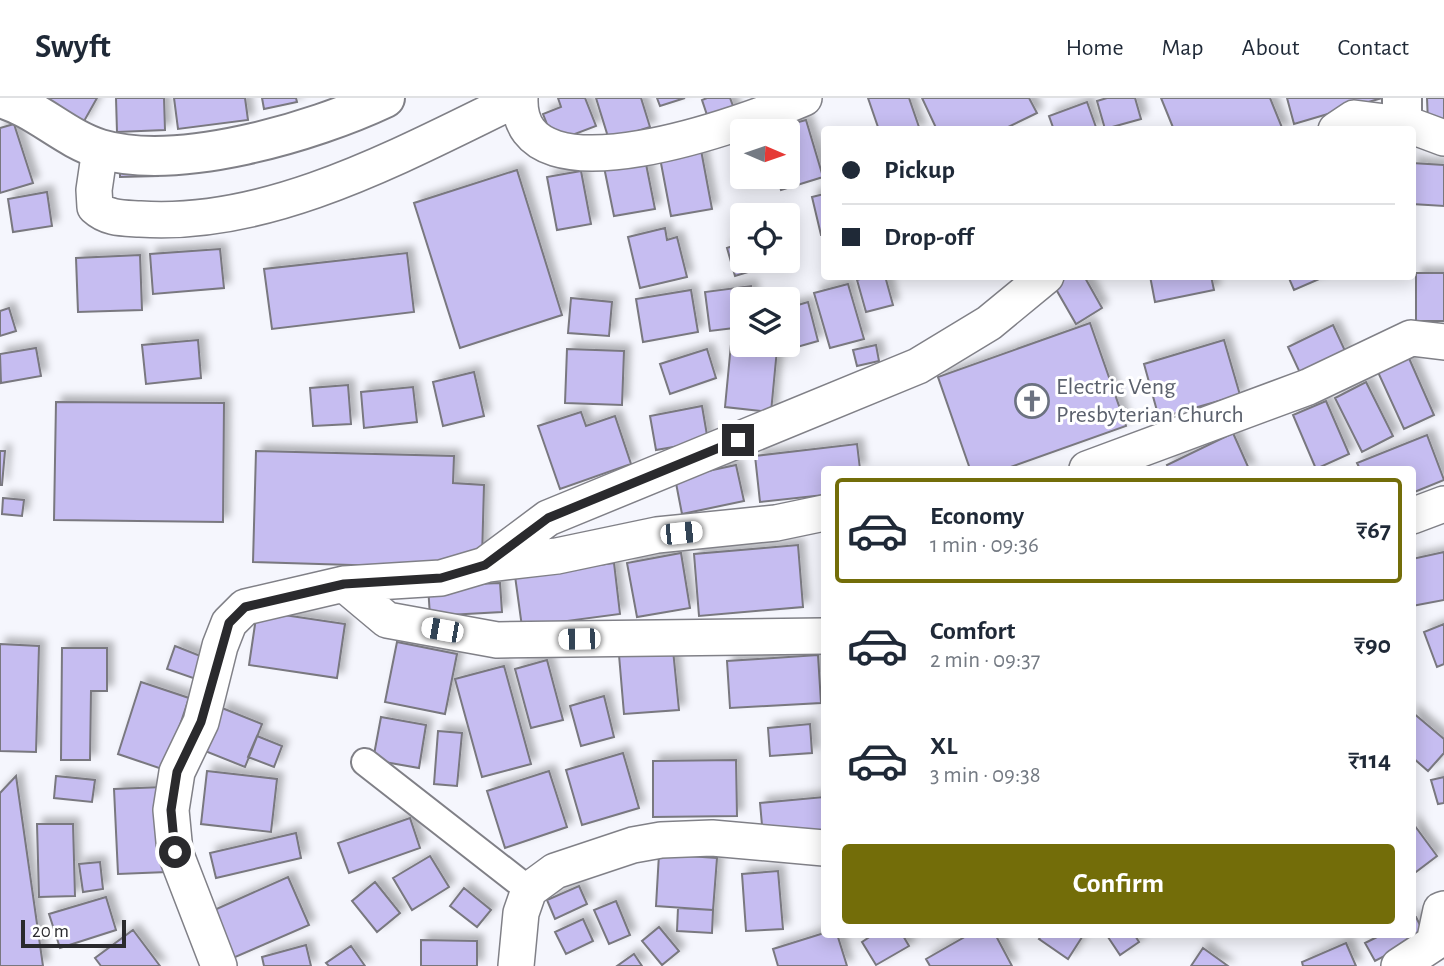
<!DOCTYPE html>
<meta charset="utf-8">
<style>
:root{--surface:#fff;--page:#f2f2f3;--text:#1f2937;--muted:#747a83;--line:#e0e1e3;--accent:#736d09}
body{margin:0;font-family:"Alegreya Sans",sans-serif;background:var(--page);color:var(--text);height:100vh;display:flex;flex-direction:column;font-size:26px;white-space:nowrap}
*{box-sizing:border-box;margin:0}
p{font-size:23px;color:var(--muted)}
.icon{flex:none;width:38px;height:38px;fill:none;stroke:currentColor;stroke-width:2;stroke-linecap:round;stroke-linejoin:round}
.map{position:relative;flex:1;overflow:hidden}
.panel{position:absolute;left:821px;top:368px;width:595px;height:472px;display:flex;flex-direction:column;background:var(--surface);border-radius:7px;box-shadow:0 4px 18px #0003}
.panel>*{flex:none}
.hud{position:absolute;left:821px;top:28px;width:595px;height:154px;border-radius:7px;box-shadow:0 4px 18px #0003;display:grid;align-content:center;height:154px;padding:0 21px;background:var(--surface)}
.needle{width:46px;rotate:92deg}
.buttons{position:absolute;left:730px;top:21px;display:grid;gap:14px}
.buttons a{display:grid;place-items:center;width:70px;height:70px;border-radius:7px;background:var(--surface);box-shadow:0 4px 18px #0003;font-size:35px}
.scale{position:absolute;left:21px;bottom:18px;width:105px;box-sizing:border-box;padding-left:7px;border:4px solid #2a2a2d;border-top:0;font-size:19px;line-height:24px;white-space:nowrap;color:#2a2a2d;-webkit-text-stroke:5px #fff;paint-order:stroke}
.end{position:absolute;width:32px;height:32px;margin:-16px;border:9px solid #2a2a2d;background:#fff;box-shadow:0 0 0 4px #fff}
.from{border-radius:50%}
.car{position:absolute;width:21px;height:42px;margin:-21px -10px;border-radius:9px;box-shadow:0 0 5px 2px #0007;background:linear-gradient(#fff 24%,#345 0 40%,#fff 0 76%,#345 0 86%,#fff 0)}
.hud b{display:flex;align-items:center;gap:24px;height:66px;font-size:26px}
.hud b+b{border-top:2px solid var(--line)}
.hud i{width:18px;height:18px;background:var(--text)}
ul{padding:12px 0 0;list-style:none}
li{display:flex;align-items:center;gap:21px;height:105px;margin:0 14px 10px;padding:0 7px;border:4px solid transparent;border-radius:7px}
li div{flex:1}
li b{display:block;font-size:26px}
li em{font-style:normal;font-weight:700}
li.on{border-color:var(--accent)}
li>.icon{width:63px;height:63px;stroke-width:1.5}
.button{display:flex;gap:14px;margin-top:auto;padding:14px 21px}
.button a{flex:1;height:80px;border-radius:7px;background:var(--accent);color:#fff;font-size:28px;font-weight:700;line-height:80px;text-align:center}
header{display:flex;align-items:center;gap:42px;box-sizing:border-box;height:98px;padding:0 35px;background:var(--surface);border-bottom:2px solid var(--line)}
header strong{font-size:33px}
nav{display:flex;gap:38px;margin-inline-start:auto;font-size:24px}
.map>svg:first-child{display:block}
.building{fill:#c6bdf1;stroke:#79787f;stroke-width:2;filter:url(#shadow)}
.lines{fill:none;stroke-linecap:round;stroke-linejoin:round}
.pedestrian-casing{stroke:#808087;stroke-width:30}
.minor-casing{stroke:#808087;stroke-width:38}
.tertiary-casing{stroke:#808087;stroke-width:42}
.primary-casing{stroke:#808087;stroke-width:42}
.pedestrian{stroke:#fff;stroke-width:26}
.minor{stroke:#fff;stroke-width:35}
.tertiary{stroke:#fff;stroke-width:38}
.primary{stroke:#fff;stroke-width:38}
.route{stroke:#2a2a2d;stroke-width:9}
.labels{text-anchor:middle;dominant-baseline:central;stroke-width:6;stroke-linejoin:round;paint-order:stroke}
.worship-label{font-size:24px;fill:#5b616d;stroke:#fff;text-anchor:start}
</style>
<header>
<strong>Swyft</strong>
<nav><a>Home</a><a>Map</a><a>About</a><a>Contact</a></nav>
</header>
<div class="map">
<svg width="1444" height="868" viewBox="0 0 1444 868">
<defs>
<filter id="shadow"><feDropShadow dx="6" dy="-6" stdDeviation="3.5" flood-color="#0004"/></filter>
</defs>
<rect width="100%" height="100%" fill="#f5f6fd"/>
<path class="building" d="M39 0H97L83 25Z
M116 0H164L165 32 117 34Z
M174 0H245L248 22 178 31Z
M262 0H296L297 4 264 11Z
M558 0H585L596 28 554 44 543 16 561 9Z
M596 0H641L650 29 609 42Z
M657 0H685L660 8Z
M707 0H730L736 16 710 26 702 2Z
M868 0H909L920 32H879Z
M922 0H1029L1037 15 1002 32H937Z
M1107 0H1135L1141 21 1105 31 1097 3Z
M1161 0H1270L1283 32H1174Z
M1287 0H1382L1294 26Z
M1427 0H1444V24L1428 25Z
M1087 4 1097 32H1054L1049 18Z
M806 22 823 79 781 92 777 79H788V33H765Z
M14 26 33 85 0 95V30Z
M701 52 712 111 671 118 660 60Z
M645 61 655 111 614 118 604 69Z
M120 65H158V78L120 79Z
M1412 65 1444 67V108L1412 106Z
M517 72 562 217 460 250 414 105Z
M581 73 591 126 557 132 547 79Z
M47 94 52 128 13 134 8 101Z
M824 96V137H821L812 99Z
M665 130 667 142 677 139 687 179 640 190 628 139Z
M742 145V163H759L761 170 735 178 727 150Z
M220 151 224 190 153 196 150 156Z
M407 155 414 214 272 231 264 171Z
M140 157 142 212 78 214 76 160Z
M1416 175H1444V223H1416Z
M869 178H885L893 207 866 214 857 182Z
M1066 178H1084L1102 210 1076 226 1053 186Z
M1150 178H1211L1214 192 1155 204Z
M1288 178H1326L1294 192Z
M848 186 864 241 830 250 814 195Z
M751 188 753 201H742V229L710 233 705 194Z
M691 192 698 234 643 244 636 201Z
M571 200 612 204 609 238 568 235Z
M808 204 818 243 797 249 788 210Z
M9 210 16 233 0 238V213Z
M1090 225 1126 328 1005 371H970L938 279Z
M1333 227 1346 255 1301 277 1288 249Z
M198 242 201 280 146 286 142 247Z
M1224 242 1240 297 1159 320 1144 266Z
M731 246 777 251 771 314 725 309Z
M876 247 879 263 857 268 853 252Z
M36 250 41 278 1 285 0 256Z
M567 251 624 253 622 307 565 305Z
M707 251 716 280 670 296 660 266Z
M1408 258 1434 317 1404 331 1377 272Z
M474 274 484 318 443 328 433 284Z
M1366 284 1393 338 1362 354 1335 300Z
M348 287 351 326 313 328 310 290Z
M413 289 417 324 364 330 361 294Z
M1326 303 1349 356 1316 371 1293 317Z
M56 304 224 305 223 424 54 422Z
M702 308 708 343 656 352 650 318Z
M581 314 586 328 615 318 631 366 560 391 538 328Z
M1233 335 1249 371H1169L1167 367Z
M1427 337 1444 382 1412 395V371H1360L1357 365Z
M857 346 860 371H824V397L760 404 755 358Z
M0 353H5L2 387H0Z
M256 353 454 358 453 385 484 387 482 460 451 459V470L253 464Z
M736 367 744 403 682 416 675 380Z
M3 400 24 402 22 418 2 416Z
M798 447 803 509 699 518 694 456Z
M1444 454V502L1412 508V461Z
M681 455 690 510 637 519 627 465Z
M614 465 620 516 522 529 515 478Z
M500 485 502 514 430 518 428 488Z
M257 513 345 526 337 580 249 567Z
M1444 526V566L1437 569 1424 534Z
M397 544 457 556 445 616 385 604Z
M0 546 39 548 36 654 0 653Z
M175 548 203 559 196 581 167 571Z
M62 550H107V593H91L90 662H61Z
M673 552 679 612 624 616 619 557Z
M818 557 821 605 730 610 727 563Z
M547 562 563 622 531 630 515 571Z
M504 568 531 666 482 679 455 581Z
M141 584 189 600 165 672 118 656Z
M604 598 614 639 581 648 570 608Z
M222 610 262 626 245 669 205 653Z
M1412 614 1444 641V655L1428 673 1412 659Z
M381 619 426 627 419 670 373 662Z
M810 626 812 655 770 658 768 630Z
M438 633 462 635 457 688 434 686Z
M257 638 282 648 274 669 248 659Z
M623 655 639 710 582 727 566 672Z
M736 662 737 718 653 719V663Z
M207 673 277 681 271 734 201 726Z
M549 673 567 729 505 750 487 693Z
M16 678 43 868H0V695Z
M56 678 95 682 92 704 54 700Z
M1444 679V705L1438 706 1431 682Z
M163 689 167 774 118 776 114 691Z
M824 699V733L763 738 760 705Z
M410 720 420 750 349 775 338 745Z
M1412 724 1437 758 1412 777Z
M37 726H73L75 798 39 799Z
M296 735 301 760 216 780 210 755Z
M659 756 717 760 713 812 656 808Z
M430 758 449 789 412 812 393 780Z
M100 764 103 791 83 794 79 766Z
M778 773 783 831 746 833 742 776Z
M288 779 309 827 233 860 212 813Z
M375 784 400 815 377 834 352 803Z
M579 788 587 806 555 821 547 802Z
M464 790 491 812 477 829 450 808Z
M106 799 116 832 60 850 49 816Z
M616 803 630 837 609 846 594 812Z
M678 810 713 812 712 835 677 833Z
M1416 819 1425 837 1375 863 1365 845 1383 836H1412V821Z
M583 821 593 843 566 856 555 834Z
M659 829 679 853 662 867 642 843Z
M133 832 160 868H101L95 860Z
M824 835 837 836 847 868H778L773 851Z
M874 836H902L909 848 876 867 862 844Z
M970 836H995L1012 868H930L926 861Z
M1043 836H1084L1068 861 1039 841Z
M1106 836H1134L1139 844 1120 857Z
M421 842 477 843V868H421Z
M1346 845 1356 868H1303L1302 864Z
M306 847 311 868H264L262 859Z
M351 848 365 868H329L326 865Z
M1203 850 1228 868H1191Z
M634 856 642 868H617Z"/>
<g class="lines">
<g class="pedestrian-casing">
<path id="pedestrian" d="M365 664 529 792"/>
</g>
<g class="minor-casing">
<path id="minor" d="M520 0C516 112 753 22 804 0
M1336 32 1354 20 1409 27 1444 40
M100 51 94 92 95 109C108 121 123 120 140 121 271 130 405 55 519 0
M1087 371 1308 289 1411 240 1444 244
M1412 418 1444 406
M488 466 557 458 657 437 776 425 824 415
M344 486 387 522 497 542 824 538
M219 868 175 754 171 712 177 674 201 624 220 548 229 525 245 509 344 486 441 480 485 467 548 420 918 268 989 225 1046 178
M516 868 521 815 529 792 555 773 633 747 661 742 712 740 824 750
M1399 868 1434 845 1441 812 1444 811"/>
</g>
<g class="tertiary-casing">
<path id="tertiary" d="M1402 25V0"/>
</g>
<g class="primary-casing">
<path id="primary" d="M0 0C37 10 64 40 100 51 178 74 313 34 385 0"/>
</g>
<use href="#pedestrian" class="pedestrian"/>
<use href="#minor" class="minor"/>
<use href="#tertiary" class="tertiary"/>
<use href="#primary" class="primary"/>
</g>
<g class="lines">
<path class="route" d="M175 754 171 712 177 674 201 624 229 525 245 509 344 486 441 480 485 467 548 420 738 342"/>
</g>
<defs>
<g id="church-ring" transform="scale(1.75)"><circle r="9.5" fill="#fff" stroke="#6b7280" stroke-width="1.5"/><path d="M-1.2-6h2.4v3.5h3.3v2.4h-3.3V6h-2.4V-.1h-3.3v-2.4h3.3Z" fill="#6b7280"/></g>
</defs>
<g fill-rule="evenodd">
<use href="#church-ring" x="1032" y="303"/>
</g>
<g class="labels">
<g class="worship-label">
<text x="1056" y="289">Electric Veng<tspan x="1056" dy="28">Presbyterian Church</tspan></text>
</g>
</g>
</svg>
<div class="buttons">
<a><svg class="needle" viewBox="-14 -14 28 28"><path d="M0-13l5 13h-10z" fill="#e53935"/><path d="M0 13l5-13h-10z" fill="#747a83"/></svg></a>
<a><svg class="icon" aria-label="locate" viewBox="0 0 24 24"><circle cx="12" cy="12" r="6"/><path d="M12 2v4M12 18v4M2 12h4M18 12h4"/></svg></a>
<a><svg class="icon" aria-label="layers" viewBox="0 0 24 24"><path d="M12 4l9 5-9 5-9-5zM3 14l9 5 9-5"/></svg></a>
</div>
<div class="scale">20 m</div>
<i class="end from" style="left:175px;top:754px"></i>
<i class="end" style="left:738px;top:342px"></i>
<i class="car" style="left:681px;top:435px;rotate:84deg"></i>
<i class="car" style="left:442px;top:532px;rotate:280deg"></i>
<i class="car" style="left:579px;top:541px;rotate:269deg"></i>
<div class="hud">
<b><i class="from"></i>Pickup</b>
<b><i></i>Drop-off</b>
</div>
<section class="panel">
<ul>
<li class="on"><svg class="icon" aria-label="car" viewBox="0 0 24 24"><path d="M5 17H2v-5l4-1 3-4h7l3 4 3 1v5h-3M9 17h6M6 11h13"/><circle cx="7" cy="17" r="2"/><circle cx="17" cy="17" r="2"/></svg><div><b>Economy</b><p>1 min · 09:36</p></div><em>₹67</em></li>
<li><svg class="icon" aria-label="car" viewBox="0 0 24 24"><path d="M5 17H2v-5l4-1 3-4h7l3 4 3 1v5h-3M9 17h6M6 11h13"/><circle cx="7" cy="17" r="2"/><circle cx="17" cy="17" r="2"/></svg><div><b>Comfort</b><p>2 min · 09:37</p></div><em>₹90</em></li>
<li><svg class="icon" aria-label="car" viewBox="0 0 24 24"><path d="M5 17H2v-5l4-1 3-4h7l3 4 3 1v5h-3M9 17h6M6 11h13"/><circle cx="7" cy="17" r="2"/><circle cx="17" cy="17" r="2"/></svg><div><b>XL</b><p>3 min · 09:38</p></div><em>₹114</em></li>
</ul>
<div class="button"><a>Confirm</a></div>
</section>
</div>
